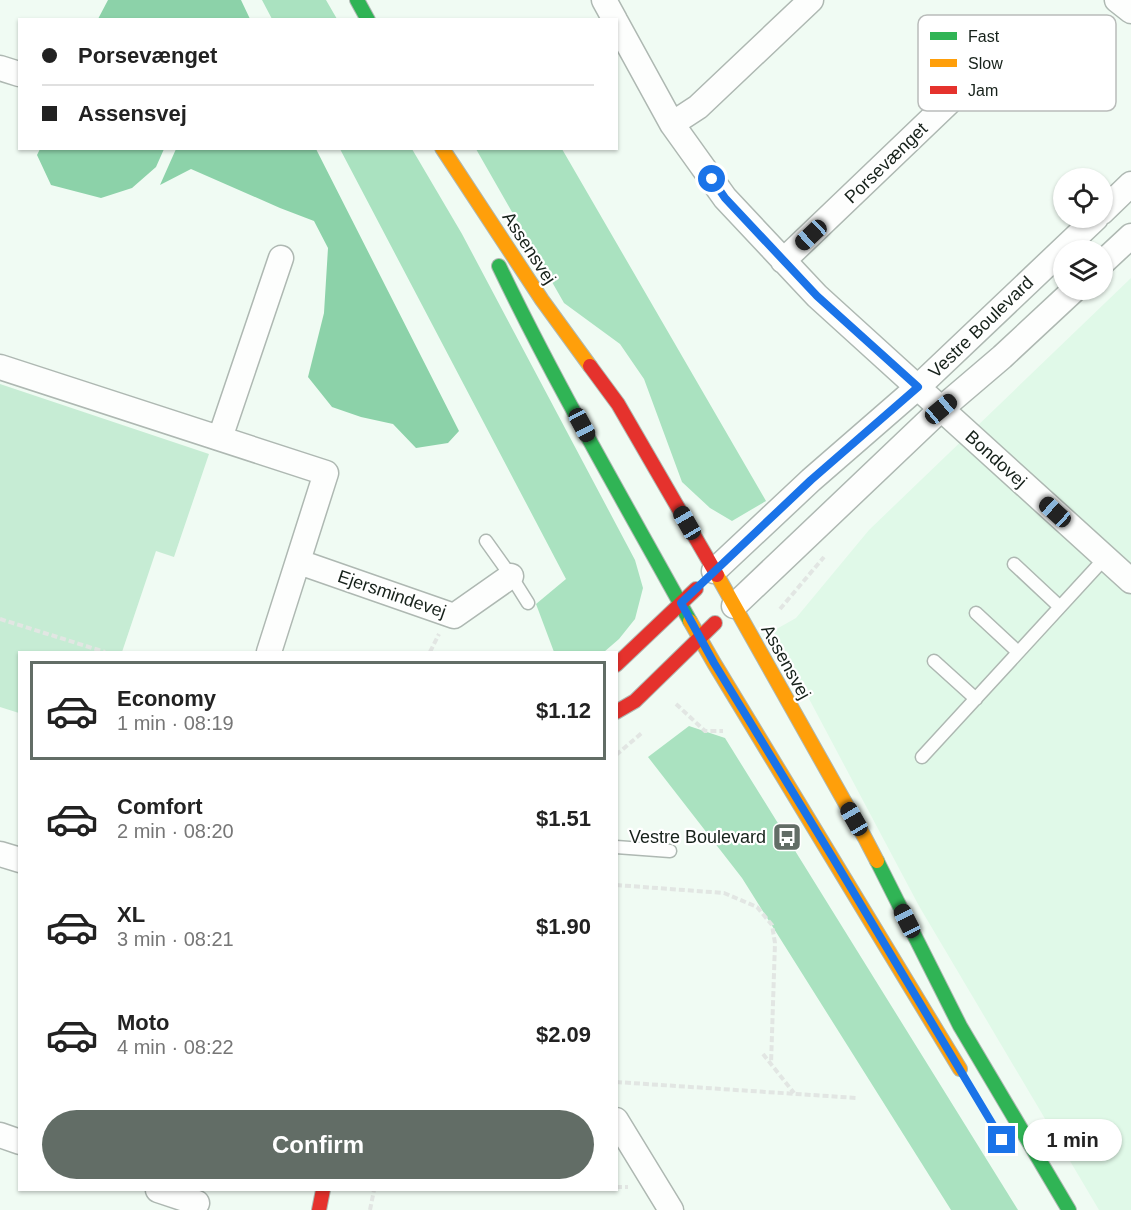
<!DOCTYPE html>
<meta charset="utf-8">
<style>
:root{--surface:#fff;--page:#f6f6f6;--text:#222;--muted:#767676;--line:#e0e0e0;--accent:#626d66}
body{margin:0;font-family:Arial,sans-serif;background:var(--page);color:var(--text);height:100vh;display:flex;flex-direction:column;font-size:22px;white-space:nowrap}
*{box-sizing:border-box;margin:0}
p{font-size:20px;color:var(--muted)}
.icon{flex:none;width:33px;height:33px;fill:none;stroke:currentColor;stroke-width:2;stroke-linecap:round;stroke-linejoin:round}
.map{position:relative;flex:1;overflow:hidden}
.side{position:absolute;left:18px;top:651px;width:600px;height:540px;display:flex;flex-direction:column;background:var(--surface);border-radius:0px;box-shadow:0 2px 4px #0004}
.side>*{flex:none}
.banner{position:absolute;left:18px;top:18px;width:600px;height:132px;border-radius:0px;box-shadow:0 2px 4px #0004;display:grid;align-content:center;height:132px;padding:0 24px;background:var(--surface)}
.buttons{position:absolute;left:1053px;top:168px;display:grid;gap:12px}
.buttons a{display:grid;place-items:center;width:60px;height:60px;border-radius:50%;background:var(--surface);box-shadow:0 2px 4px #0004;font-size:30px}
.end{position:absolute;width:27px;height:27px;margin:-14px;border:8px solid #1a73e8;background:#fff;box-shadow:0 0 0 3px #fff}
.from{border-radius:50%}
.bubble{position:absolute;height:42px;border-radius:21px;background:var(--surface);box-shadow:0 2px 4px #0004;font-size:20px;font-weight:600;line-height:42px;text-align:center}
.car{position:absolute;width:18px;height:36px;margin:-18px -9px;border-radius:8px;box-shadow:0 0 4px 2px #0007;background:linear-gradient(#222 24%,#8ab4d8 0 40%,#222 0 76%,#8ab4d8 0 86%,#222 0)}
.banner b{display:flex;align-items:center;gap:21px;height:57px;font-size:22px}
.banner b+b{border-top:2px solid var(--line)}
.banner i{width:15px;height:15px;background:var(--text)}
ul{padding:10px 0 0;list-style:none}
li{display:flex;align-items:center;gap:18px;height:99px;margin:0 12px 9px;padding:0 12px;border:3px solid transparent;border-radius:0px}
li div{flex:1}
li b{display:block;font-size:22px}
li em{font-style:normal;font-weight:600}
li.current{border-color:var(--accent)}
li>.icon{width:54px;height:54px;stroke-width:1.5}
.button{display:flex;gap:12px;margin-top:auto;padding:12px 24px}
.button a{flex:1;height:69px;border-radius:36px;background:var(--accent);color:#fff;font-size:24px;font-weight:600;line-height:69px;text-align:center}
.map>svg:first-child{display:block}
.built{fill:#e0f9e8}
.green{fill:#c6ecd4}
.forest{fill:#aae2c0}
.water{fill:#8cd2a9}
.lines{fill:none;stroke-linecap:round;stroke-linejoin:round}
.lane-casing{stroke:#aeb8b2;stroke-width:15}
.street-casing{stroke:#aeb8b2;stroke-width:27}
.fast-casing{stroke:#aeb8b2;stroke-width:16}
.slow-casing{stroke:#aeb8b2;stroke-width:16}
.jam-casing{stroke:#aeb8b2;stroke-width:16}
.path{stroke:#e2e6e3;stroke-width:4;stroke-dasharray:6 3;stroke-linecap:butt}
.lane{stroke:#fdfefd;stroke-width:12}
.street{stroke:#fdfefd;stroke-width:24}
.fast{stroke:#30b455;stroke-width:14}
.slow{stroke:#ff9f0a;stroke-width:14}
.jam{stroke:#e5322d;stroke-width:14}
.route{stroke:#1a73e8;stroke-width:8}
.labels{text-anchor:middle;dominant-baseline:central;stroke-width:4.5;stroke-linejoin:round;paint-order:stroke}
.street-label{font-size:18px;fill:#16211a;stroke:#fff}
.poi-label{font-size:18px;fill:#16211a;stroke:#fff;text-anchor:end}
.key{fill:#fff;stroke:#b9bcba;stroke-width:1.5}
.key-label{font-size:16px;fill:#16211a}
</style>
<div class="map">
<svg width="1131" height="1210" viewBox="0 0 1131 1210">
<rect width="100%" height="100%" fill="#f0fbf3"/>
<path class="built" d="M1131 278V1210H1099L919 906 773 631 796 618 869 530Z"/>
<path class="green" d="M0 384 209 454 174 557 156 551 122 652H20L19 713 0 707Z"/>
<path class="forest" d="M262 0H326L337 19H272Z
M340 149H412L462 234 635 560 643 588 635 619 619 639 604 652H554L536 604 566 579Z
M476 149H562L766 501 732 521 710 508 682 482 644 379 620 344 564 303Z
M689 726 725 738 1018 1210H951L742 878 648 757Z"/>
<path class="water" d="M108 0H241L250 19H98Z
M40 149V148L164 149 156 167 132 188 101 198 51 185 37 155Z
M176 149H316L459 431 448 443 416 448 393 424 361 417 332 407 308 377 324 313 328 248 314 221 280 208 191 169 160 185Z"/>
<g class="lines">
<g class="lane-casing">
<path id="lane" d="M486 541 511 576 528 603
M1014 564 1060 607
M976 613 1018 652
M934 661 976 699
M922 757 1105 558
M616 847 670 851"/>
</g>
<g class="street-casing">
<path id="street" d="M604 0 615 20
M1117 0 1131 11
M616 22 672 124 725 198 817 296 1131 581
M0 68 19 74
M672 124 698 107 811 0
M1102 212 1131 184
M783 261 1014 40
M1102 263 1131 236
M0 367 326 473 269 652
M220 438 281 258
M299 562 454 616 511 576
M714 571 811 480 918 387 1096 218
M734 606 941 409 1002 357 1074 290
M0 854 20 860
M616 1120 671 1210
M0 1135 20 1142
M158 1190 197 1203"/>
</g>
<g class="fast-casing">
<path id="fast" d="M357 0 368 20
M499 266C557 387 625 503 690 621
M877 861 960 1026 1069 1210"/>
</g>
<g class="slow-casing">
<path id="slow" d="M442 148 542 300 590 366
M717 575 865 838 877 861
M690 621 714 663 960 1069"/>
</g>
<g class="jam-casing">
<path id="jam" d="M590 366 618 404 717 575
M616 665 696 589
M616 712 635 701 715 623
M319 1210 323 1190"/>
</g>
<path class="path" d="M780 609 824 557
M0 619 105 652
M430 652 439 634
M676 704 705 731H723
M616 755 643 732
M616 885 724 893 757 907 772 925 775 943 771 1064
M763 1054 794 1093
M616 1082 857 1098
M616 1187H628
M370 1210 374 1190"/>
<use href="#lane" class="lane"/>
<use href="#street" class="street"/>
<use href="#fast" class="fast"/>
<use href="#slow" class="slow"/>
<use href="#jam" class="jam"/>
</g>
<g class="lines">
<path class="route" d="M712 179 725 198 817 296 918 387 811 480 681 603 714 663 833 858 1002 1140"/>
</g>
<defs>
<g id="bus-square" transform="scale(1.5)"><rect x="-9" y="-9" width="18" height="18" rx="4" fill="#626d66" stroke="#fff"/><path d="M-5-6H5V4H4V6H2V4H-2V6H-4V4H-5ZM-3.5-4V0h7V-4ZM-3.5 1.2v1.5H-2V1.2ZM2 1.2v1.5H3.5V1.2Z" fill="#fff"/></g>
</defs>
<g fill-rule="evenodd">
<use href="#bus-square" x="787" y="837"/>
</g>
<g class="labels">
<g class="street-label">
<text transform="translate(886 163) rotate(-44)">Porsevænget</text>
<text transform="translate(529 248) rotate(57)">Assensvej</text>
<text transform="translate(981 327) rotate(-44)">Vestre Boulevard</text>
<text transform="translate(996 459) rotate(42)">Bondovej</text>
<text transform="translate(392 594) rotate(19)">Ejersmindevej</text>
<text transform="translate(786 662) rotate(61)">Assensvej</text>
</g>
<g class="poi-label">
<text x="766" y="837">Vestre Boulevard</text>
</g>
</g>
<rect x="918" y="15" width="198" height="96" rx="9" class="key"/>
<rect x="930" y="32" width="27" height="8" fill="#30b455"/>
<rect x="930" y="59" width="27" height="8" fill="#ff9f0a"/>
<rect x="930" y="86" width="27" height="8" fill="#e5322d"/>
<g class="key-label">
<text x="968" y="42">Fast</text>
<text x="968" y="69">Slow</text>
<text x="968" y="96">Jam</text>
</g>
</svg>
<div class="buttons">
<a><svg class="icon" aria-label="locate" viewBox="0 0 24 24"><circle cx="12" cy="12" r="6"/><path d="M12 2v4M12 18v4M2 12h4M18 12h4"/></svg></a>
<a><svg class="icon" aria-label="layers" viewBox="0 0 24 24"><path d="M12 4l9 5-9 5-9-5zM3 14l9 5 9-5"/></svg></a>
</div>
<i class="end from" style="left:712px;top:179px"></i>
<i class="end" style="left:1002px;top:1140px"></i>
<div class="bubble" style="left:1023px;top:1119px;width:99px">1 min</div>
<i class="car" style="left:811px;top:235px;rotate:227deg"></i>
<i class="car" style="left:941px;top:409px;rotate:50deg"></i>
<i class="car" style="left:582px;top:425px;rotate:152deg"></i>
<i class="car" style="left:1055px;top:512px;rotate:312deg"></i>
<i class="car" style="left:687px;top:523px;rotate:330deg"></i>
<i class="car" style="left:854px;top:819px;rotate:330deg"></i>
<i class="car" style="left:907px;top:921px;rotate:333deg"></i>
<div class="banner">
<b><i class="from"></i>Porsevænget</b>
<b><i></i>Assensvej</b>
</div>
<section class="side">
<ul>
<li class="current"><svg class="icon" aria-label="car" viewBox="0 0 24 24"><path d="M5 17H2v-5l4-1 3-4h7l3 4 3 1v5h-3M9 17h6M6 11h13"/><circle cx="7" cy="17" r="2"/><circle cx="17" cy="17" r="2"/></svg><div><b>Economy</b><p>1 min · 08:19</p></div><em>$1.12</em></li>
<li><svg class="icon" aria-label="car" viewBox="0 0 24 24"><path d="M5 17H2v-5l4-1 3-4h7l3 4 3 1v5h-3M9 17h6M6 11h13"/><circle cx="7" cy="17" r="2"/><circle cx="17" cy="17" r="2"/></svg><div><b>Comfort</b><p>2 min · 08:20</p></div><em>$1.51</em></li>
<li><svg class="icon" aria-label="car" viewBox="0 0 24 24"><path d="M5 17H2v-5l4-1 3-4h7l3 4 3 1v5h-3M9 17h6M6 11h13"/><circle cx="7" cy="17" r="2"/><circle cx="17" cy="17" r="2"/></svg><div><b>XL</b><p>3 min · 08:21</p></div><em>$1.90</em></li>
<li><svg class="icon" aria-label="car" viewBox="0 0 24 24"><path d="M5 17H2v-5l4-1 3-4h7l3 4 3 1v5h-3M9 17h6M6 11h13"/><circle cx="7" cy="17" r="2"/><circle cx="17" cy="17" r="2"/></svg><div><b>Moto</b><p>4 min · 08:22</p></div><em>$2.09</em></li>
</ul>
<div class="button"><a>Confirm</a></div>
</section>
</div>
